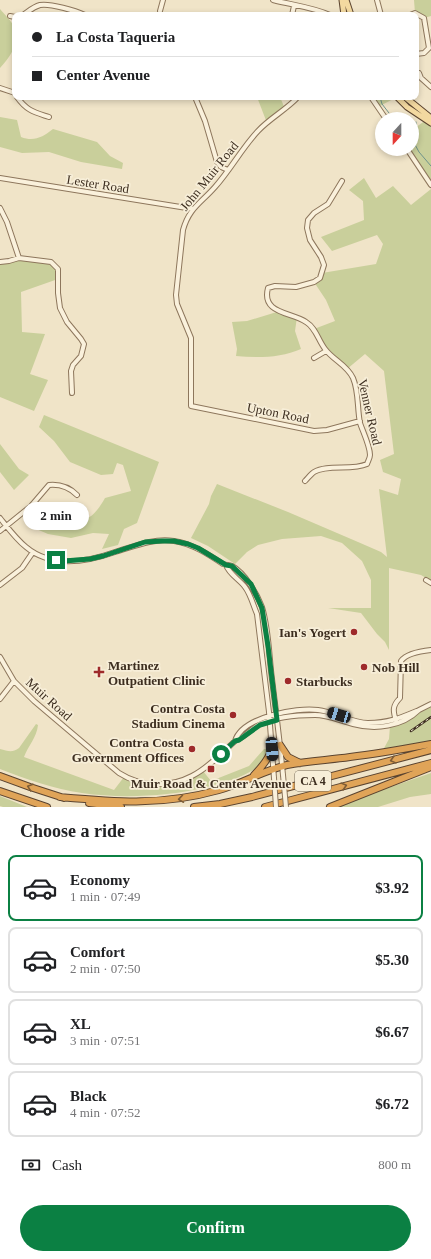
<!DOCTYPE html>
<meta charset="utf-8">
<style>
:root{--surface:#fff;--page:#f2f2f2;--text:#202124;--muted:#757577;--line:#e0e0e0;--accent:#0b8043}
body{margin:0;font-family:"Times New Roman",serif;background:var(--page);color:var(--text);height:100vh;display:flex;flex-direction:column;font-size:15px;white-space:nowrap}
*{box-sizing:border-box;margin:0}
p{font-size:13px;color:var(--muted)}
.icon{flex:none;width:22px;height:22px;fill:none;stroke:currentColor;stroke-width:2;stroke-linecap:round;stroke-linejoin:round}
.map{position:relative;height:807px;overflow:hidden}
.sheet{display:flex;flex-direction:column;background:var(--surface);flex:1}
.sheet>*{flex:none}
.banner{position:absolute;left:12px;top:12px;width:407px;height:88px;border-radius:8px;box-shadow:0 2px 6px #0003;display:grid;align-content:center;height:88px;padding:0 20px;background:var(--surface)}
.needle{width:26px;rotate:201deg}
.controls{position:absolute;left:375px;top:112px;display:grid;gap:8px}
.controls a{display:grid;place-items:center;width:44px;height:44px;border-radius:50%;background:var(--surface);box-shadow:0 2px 6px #0003;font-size:20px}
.end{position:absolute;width:18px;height:18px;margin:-9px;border:5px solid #0b8043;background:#fff;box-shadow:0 0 0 2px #fff}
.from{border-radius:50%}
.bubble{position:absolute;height:28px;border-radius:14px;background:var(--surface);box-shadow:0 2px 6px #0003;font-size:13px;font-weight:800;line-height:28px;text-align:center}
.car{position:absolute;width:12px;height:24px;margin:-12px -6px;border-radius:5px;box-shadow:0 0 3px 1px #0007;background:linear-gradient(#222 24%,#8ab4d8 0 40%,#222 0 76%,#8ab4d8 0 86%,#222 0)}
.banner b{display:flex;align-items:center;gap:14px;height:38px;font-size:15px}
.banner b+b{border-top:1px solid var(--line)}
.banner i{width:10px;height:10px;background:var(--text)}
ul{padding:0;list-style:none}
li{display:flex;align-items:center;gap:12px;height:66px;margin:0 8px 6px;padding:0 12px;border:2px solid var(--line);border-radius:8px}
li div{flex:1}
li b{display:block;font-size:15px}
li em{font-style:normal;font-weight:800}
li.on{border-color:var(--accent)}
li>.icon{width:36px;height:36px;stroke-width:1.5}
h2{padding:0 20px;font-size:18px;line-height:48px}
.pay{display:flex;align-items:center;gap:10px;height:44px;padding:0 20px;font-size:15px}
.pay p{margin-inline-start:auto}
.primary-button{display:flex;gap:8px;margin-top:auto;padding:8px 20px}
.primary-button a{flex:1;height:46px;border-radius:24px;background:var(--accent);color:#fff;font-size:16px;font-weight:800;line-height:46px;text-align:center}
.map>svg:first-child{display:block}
.green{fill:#c9cf9b}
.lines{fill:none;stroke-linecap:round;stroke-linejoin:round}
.stream{stroke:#6f938a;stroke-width:1}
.minor-casing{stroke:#8d765c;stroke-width:6}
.major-casing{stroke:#5b4430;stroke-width:7}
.highway-casing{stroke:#5b4430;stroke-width:8}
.minor{stroke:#faf1dc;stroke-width:4}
.major{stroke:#f3d9a0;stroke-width:5}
.highway{stroke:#e0a458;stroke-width:6}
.rail-casing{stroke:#3d2e20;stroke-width:2.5}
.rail{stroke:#f7eed8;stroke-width:1;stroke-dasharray:3;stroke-linecap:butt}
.minor-bridge-casing{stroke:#8d765c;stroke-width:6;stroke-linecap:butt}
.minor-bridge{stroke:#faf1dc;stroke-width:4}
.oneway{stroke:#7e5d36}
.route{stroke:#0b8043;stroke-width:5}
.poi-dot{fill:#9e2a2b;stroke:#f7eed8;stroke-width:1.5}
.labels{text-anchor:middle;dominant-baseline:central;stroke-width:3.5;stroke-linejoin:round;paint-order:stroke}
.shield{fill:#f7eed8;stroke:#756857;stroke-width:1}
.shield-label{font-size:12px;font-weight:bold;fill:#3d2e20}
.street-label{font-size:13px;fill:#3d2e20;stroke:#f7eed8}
.poi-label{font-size:13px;font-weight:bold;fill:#3d2e20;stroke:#f7eed8;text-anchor:end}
</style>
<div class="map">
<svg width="431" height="807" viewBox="0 0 431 807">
<rect width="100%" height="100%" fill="#f0e4c8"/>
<path class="green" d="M414 0H431V16L424 18 415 13Z
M0 9C4 14 13 22 15 29 19 45 10 57 0 68Z
M257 97H280L285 109 267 123Z
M371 97H397L378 107Z
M0 117 17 120 21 137C34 142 43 137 53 129L97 142 110 156 123 163 122 169 81 162 49 152 22 153 0 147Z
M426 120 431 123V185L407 149H412V130Z
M364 178 376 198 393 186 411 205 431 189V581L421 575 389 568V650L385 642 377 634 361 613 328 608H371V580L362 561 342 543 321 536 282 539 258 545 247 552 235 564 208 546 191 538 209 504 211 496 217 484 288 512 358 542 381 552 387 557 379 489 398 495 401 479 383 472 380 460 394 454 384 371 365 354 347 369 326 351 314 329 335 321 326 300 314 282 322 273 376 264 383 244 377 235 332 251 321 237 364 220 363 201 349 190Z
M19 258 51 262 58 269V279L21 292 22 332 45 334 30 374 48 380 34 411 0 397V262Z
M280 311 297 317 295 331 301 349C281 358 257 358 236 356L237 349 232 322 247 321Z
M44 415 159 462 137 523 124 529 118 545 102 549 109 534 93 533 71 538 48 534 34 528 57 512C81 527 92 521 105 498L131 491 123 465 117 463 113 474 101 475 70 462 54 441 39 427Z
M0 444 19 469 29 475 14 490 0 472Z
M431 704V741L383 750 389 739 390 726 397 723Z
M36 724 38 725C37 737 28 746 24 757L114 790 124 777 138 782 171 783 203 771 211 781 249 766 264 749H267C266 756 264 761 259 765 244 781 189 792 167 794 139 797 109 797 82 793 54 789 26 779 0 769V749C8 751 12 753 19 748Z
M431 773V794L410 797 378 807H333Z
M0 796 27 807H3L0 806Z"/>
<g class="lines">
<path class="stream" d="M380 97 382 104 389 113
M412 139 419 152 431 166
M413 139 416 128V122"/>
<g class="minor-casing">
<path id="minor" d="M273 0C292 5 312 7 330 15
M377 0 381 15
M160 11 163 0
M23 15C29 11 33 7 40 5 50 3 76 11 85 15
M292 15 294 6
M410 15 415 13 424 18 429 48 424 53 416 54
M10 16 15 17
M419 73 421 78 431 87
M0 88 15 93
M17 97C27 111 34 112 49 117
M195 97 205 121 217 162 221 167 228 170
M298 97C286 110 270 118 258 131 242 148 231 169 215 187 201 203 189 208 183 230L176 295 177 304 191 338V406L314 431 327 430 360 421
M371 97 386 119
M407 149 431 185
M0 178 193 209
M0 208 7 222 19 258
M0 262 9 261 19 258 51 262 58 269V293L60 308 67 322 81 339 84 344 81 356 73 365 71 371 72 393
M314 358 326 351
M305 481C308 478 311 474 314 472 328 464 352 471 367 464 368 461 370 458 370 455 370 446 363 432 360 423 357 408 359 392 353 378 347 365 333 360 325 349 318 340 316 328 306 322 292 312 261 314 268 288L275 286 296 287 314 282 320 278 324 265 321 257 310 240 307 228 308 220 314 213 328 204 342 181
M0 518C8 528 16 539 26 547 51 568 87 562 115 552 135 546 153 538 174 541 193 544 208 554 223 564 226 565 229 565 232 566 245 573 257 594 262 607 269 630 269 656 272 679 276 711 280 743 283 775
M0 531 31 506 49 485C60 484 69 487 77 495
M226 565C229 574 240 580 245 587 251 595 253 605 257 614L269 712 274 778
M426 580 431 583
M0 585 22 568 33 552
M0 657 14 681 34 701 119 773C141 787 169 788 192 776 208 768 222 753 235 741 244 738 251 729 260 724 276 717 298 715 315 715 328 715 340 721 353 724 375 730 402 727 419 710 400 718 389 723 368 723 352 723 335 712 318 710 296 707 242 717 235 741
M0 699 14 681
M419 710 431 704
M396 721C393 711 392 706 400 698L401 661C407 653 421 651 431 650"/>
</g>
<g class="major-casing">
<path id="major" d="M342 0 344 15
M346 0 351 15
M397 97 407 107 431 123
M405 97 431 118"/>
</g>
<g class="highway-casing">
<path id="highway" d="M280 745 288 757 300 763
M254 775C262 767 268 760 272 749
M0 776 30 787 64 798
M0 791 47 807
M60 797C118 802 162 806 219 790 242 784 264 770 287 765 308 761 329 760 350 757 377 754 404 749 431 744
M89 803 121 807
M194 807 220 804 252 797 431 750
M265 807 431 763
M330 807 431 767"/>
</g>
<use href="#minor" class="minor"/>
<use href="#major" class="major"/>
<use href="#highway" class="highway"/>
<g class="rail-casing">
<path id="rail" d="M411 731 431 717"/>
</g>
<use href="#rail" class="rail"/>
<g class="minor-bridge-casing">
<path id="minor-bridge" d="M283 775 286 807
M274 778 276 807"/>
</g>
<use href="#minor-bridge" class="minor-bridge"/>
</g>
<defs><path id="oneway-chevron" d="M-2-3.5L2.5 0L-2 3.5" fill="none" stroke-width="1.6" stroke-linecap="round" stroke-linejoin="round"/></defs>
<g class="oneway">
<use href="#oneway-chevron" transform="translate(393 760) rotate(165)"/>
<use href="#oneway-chevron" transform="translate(344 786) rotate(-15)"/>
<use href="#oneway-chevron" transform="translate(30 787) rotate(-161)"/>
<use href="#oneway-chevron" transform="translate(181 799) rotate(172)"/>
</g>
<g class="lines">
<path class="route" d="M56 560 64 561 90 559 103 556 145 542 162 541H174L188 544 198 548 226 565 232 566 251 584 262 608 268 646 277 720 260 725 239 740 235 741 221 754"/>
</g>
<g class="poi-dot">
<circle cx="354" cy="632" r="4"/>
<circle cx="364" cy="667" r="4"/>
<path d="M97 666h4v4h4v4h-4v4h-4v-4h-4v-4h4z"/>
<circle cx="288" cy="681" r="4"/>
<circle cx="233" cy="715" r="4"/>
<circle cx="192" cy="749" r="4"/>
<rect x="207" y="765" width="8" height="8" rx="2"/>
</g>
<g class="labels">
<rect class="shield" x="295" y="771" width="36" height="20" rx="3"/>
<g class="shield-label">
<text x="313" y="781">CA 4</text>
</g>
<g class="street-label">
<text transform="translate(209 176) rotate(-51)">John Muir Road</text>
<text transform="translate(98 184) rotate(9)">Lester Road</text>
<text transform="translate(370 412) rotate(77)">Venner Road</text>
<text transform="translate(278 413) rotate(11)">Upton Road</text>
<text transform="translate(49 699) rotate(42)">Muir Road</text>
</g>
<g class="poi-label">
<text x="346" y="632">Ian's Yogert</text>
<text x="108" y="665" text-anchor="start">Martinez<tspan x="108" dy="15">Outpatient Clinic</tspan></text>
<text x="372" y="667" text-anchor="start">Nob Hill</text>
<text x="296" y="681" text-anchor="start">Starbucks</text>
<text x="225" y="708">Contra Costa<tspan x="225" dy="15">Stadium Cinema</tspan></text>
<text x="184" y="742">Contra Costa<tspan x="184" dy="15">Government Offices</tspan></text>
<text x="211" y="783" text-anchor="middle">Muir Road &amp; Center Avenue</text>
</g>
</g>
</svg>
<div class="controls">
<a><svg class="needle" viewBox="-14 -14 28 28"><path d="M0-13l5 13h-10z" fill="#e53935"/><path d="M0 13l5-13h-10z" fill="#757577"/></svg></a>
</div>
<i class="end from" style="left:221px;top:754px"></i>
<i class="end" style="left:56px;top:560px"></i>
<div class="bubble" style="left:23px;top:502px;width:66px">2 min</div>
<i class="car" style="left:339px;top:715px;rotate:287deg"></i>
<i class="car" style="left:272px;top:749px;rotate:176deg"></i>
<div class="banner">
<b><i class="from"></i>La Costa Taqueria</b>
<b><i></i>Center Avenue</b>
</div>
</div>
<section class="sheet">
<h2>Choose a ride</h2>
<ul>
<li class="on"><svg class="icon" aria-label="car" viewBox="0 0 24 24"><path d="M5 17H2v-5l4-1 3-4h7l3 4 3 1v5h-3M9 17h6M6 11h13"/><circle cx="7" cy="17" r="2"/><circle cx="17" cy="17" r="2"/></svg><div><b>Economy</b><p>1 min · 07:49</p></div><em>$3.92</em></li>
<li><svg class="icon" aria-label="car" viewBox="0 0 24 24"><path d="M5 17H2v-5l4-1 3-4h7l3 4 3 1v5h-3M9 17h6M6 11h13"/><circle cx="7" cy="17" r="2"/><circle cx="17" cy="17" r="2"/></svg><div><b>Comfort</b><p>2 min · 07:50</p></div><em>$5.30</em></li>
<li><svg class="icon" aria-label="car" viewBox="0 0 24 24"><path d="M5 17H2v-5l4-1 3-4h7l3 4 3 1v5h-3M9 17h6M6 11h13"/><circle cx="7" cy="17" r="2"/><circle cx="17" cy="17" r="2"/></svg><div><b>XL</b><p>3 min · 07:51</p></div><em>$6.67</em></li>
<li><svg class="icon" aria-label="car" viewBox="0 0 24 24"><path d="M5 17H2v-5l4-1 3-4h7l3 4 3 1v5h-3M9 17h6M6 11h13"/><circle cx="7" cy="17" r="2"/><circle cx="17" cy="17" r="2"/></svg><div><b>Black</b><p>4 min · 07:52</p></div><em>$6.72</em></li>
</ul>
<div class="pay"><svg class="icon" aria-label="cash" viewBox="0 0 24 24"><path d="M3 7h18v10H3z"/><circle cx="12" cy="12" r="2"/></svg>Cash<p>800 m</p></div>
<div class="primary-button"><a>Confirm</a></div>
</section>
